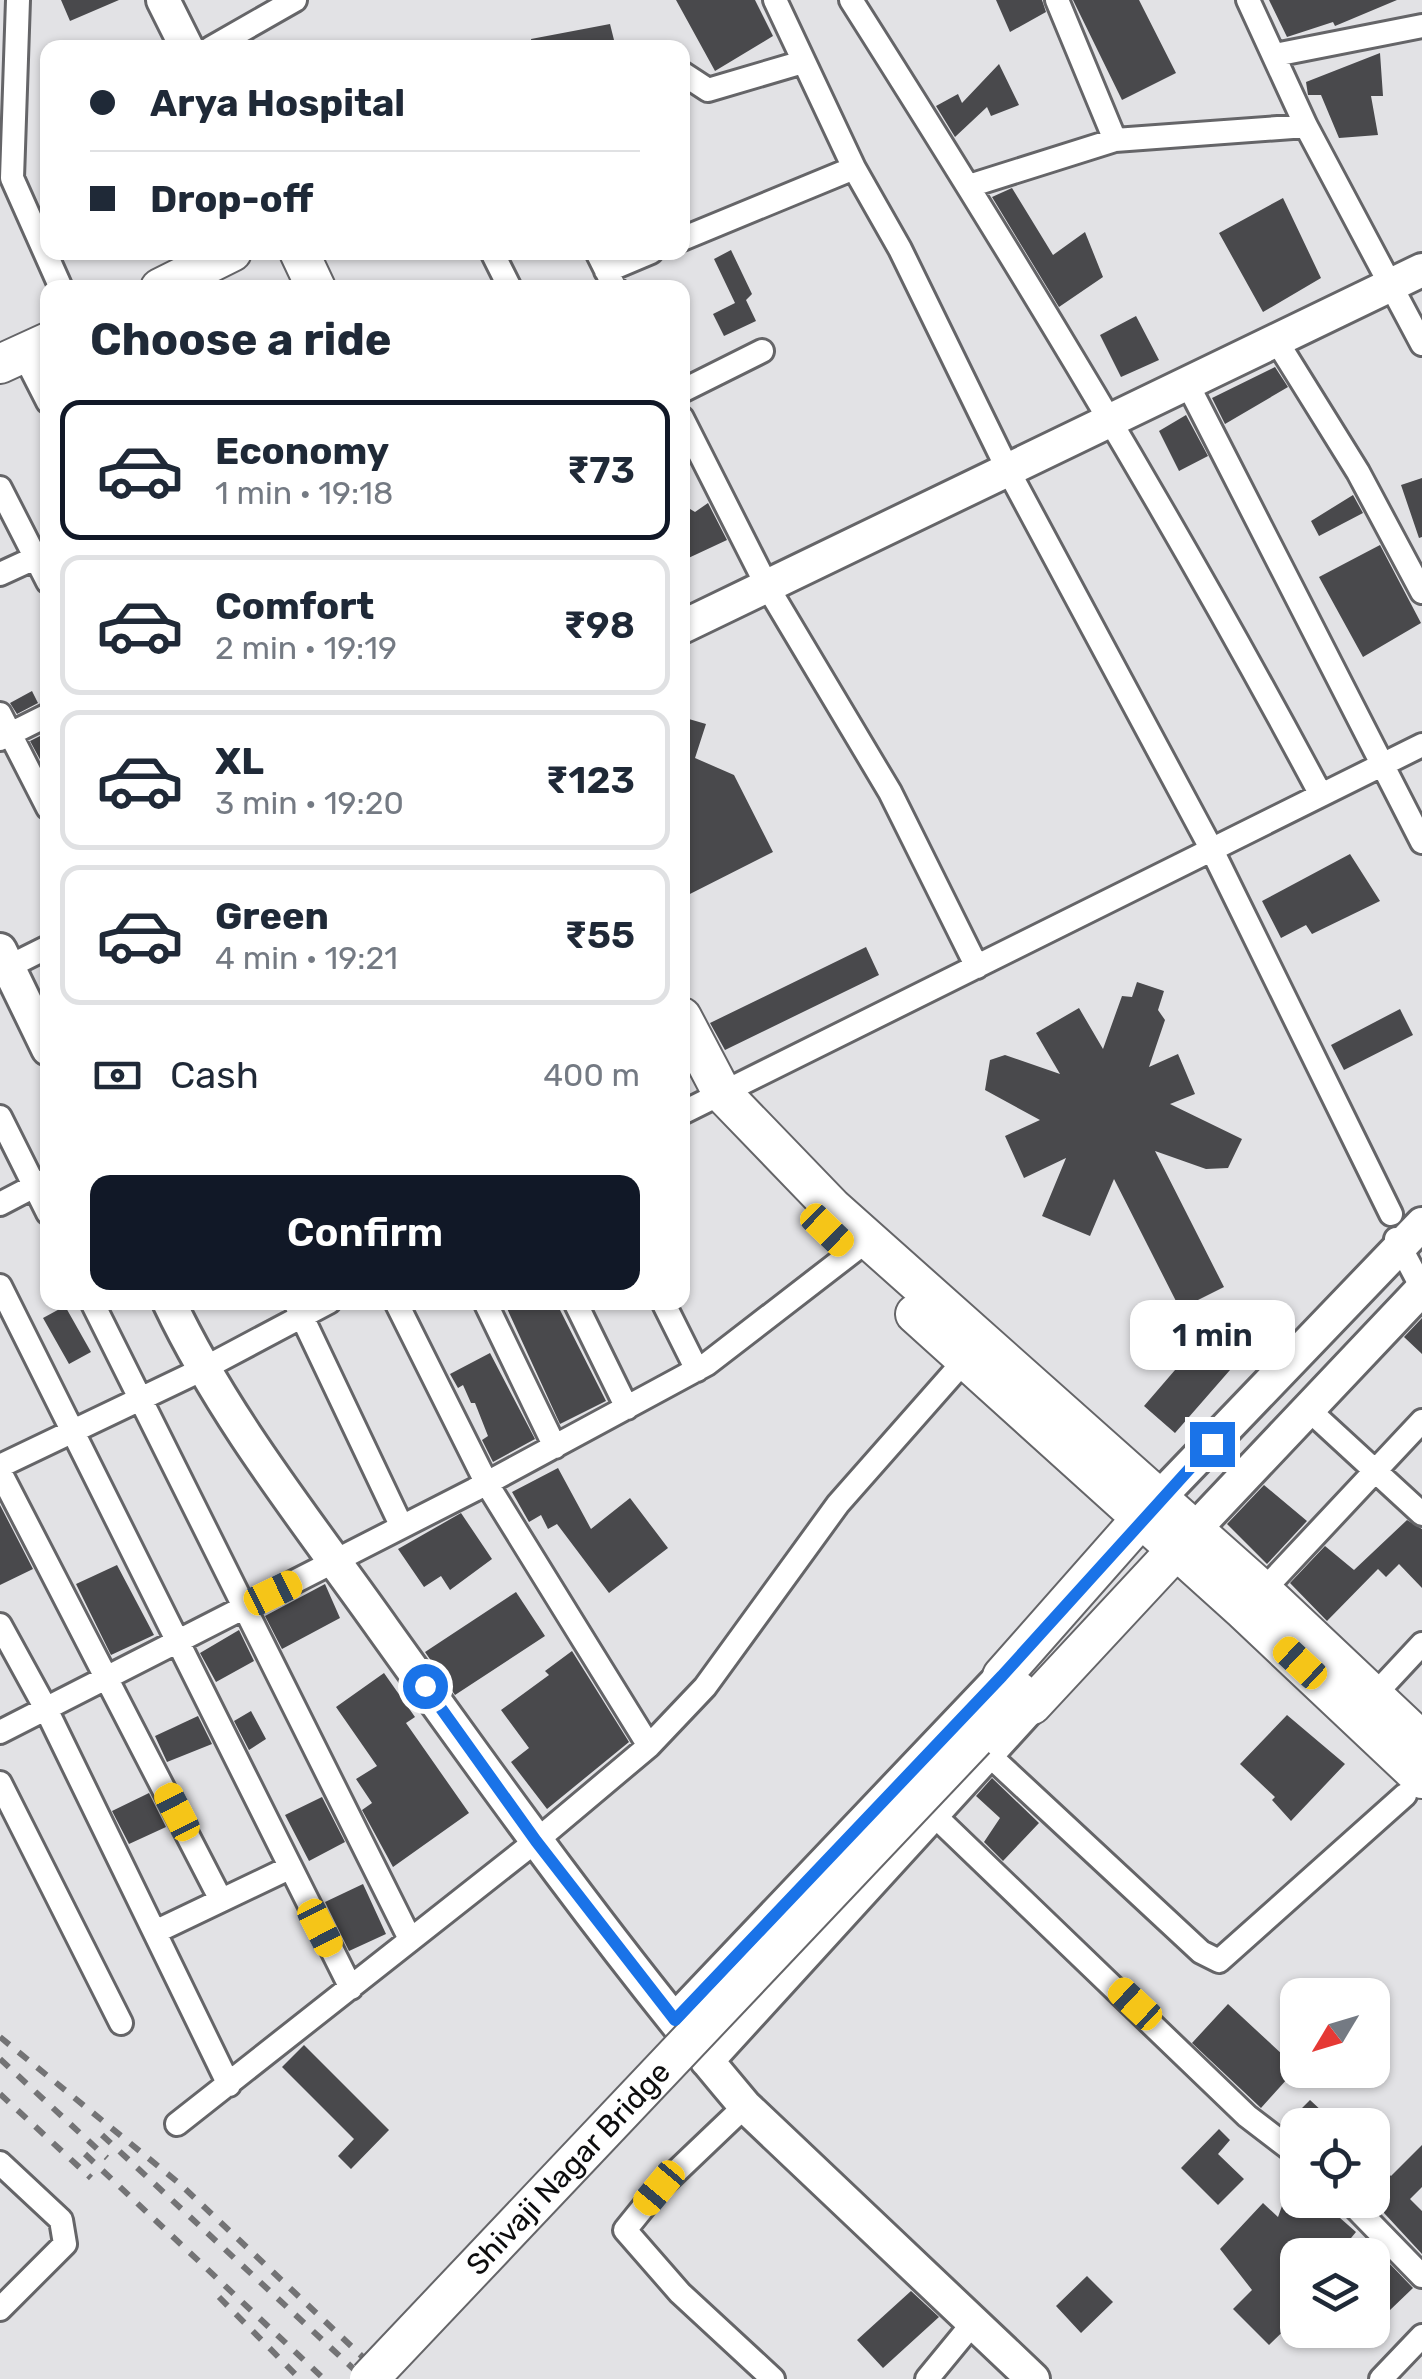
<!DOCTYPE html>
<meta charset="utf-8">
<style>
:root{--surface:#fff;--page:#f6f6f7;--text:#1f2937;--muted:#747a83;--line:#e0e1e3;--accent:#111827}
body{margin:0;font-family:Rubik,sans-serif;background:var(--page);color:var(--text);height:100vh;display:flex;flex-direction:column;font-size:38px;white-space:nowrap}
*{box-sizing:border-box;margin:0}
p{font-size:32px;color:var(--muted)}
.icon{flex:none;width:55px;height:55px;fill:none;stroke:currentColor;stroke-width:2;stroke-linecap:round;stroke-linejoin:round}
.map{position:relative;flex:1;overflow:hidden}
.drawer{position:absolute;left:40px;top:280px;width:650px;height:1030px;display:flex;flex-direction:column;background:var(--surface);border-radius:20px;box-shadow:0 2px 8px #0004}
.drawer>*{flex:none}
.guide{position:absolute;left:40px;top:40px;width:650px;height:220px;border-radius:20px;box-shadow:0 2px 8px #0004;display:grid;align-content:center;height:220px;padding:0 50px;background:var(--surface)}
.needle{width:65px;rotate:232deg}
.controls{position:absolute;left:1280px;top:1978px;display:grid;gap:20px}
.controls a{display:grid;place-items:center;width:110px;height:110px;border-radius:20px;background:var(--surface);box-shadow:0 2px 8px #0004;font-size:50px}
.end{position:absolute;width:45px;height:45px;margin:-22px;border:12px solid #1a73e8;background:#fff;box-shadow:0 0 0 5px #fff}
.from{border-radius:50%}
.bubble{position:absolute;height:70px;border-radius:20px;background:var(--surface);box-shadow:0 2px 8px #0004;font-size:32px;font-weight:600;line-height:70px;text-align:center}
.car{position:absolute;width:30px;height:60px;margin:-30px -15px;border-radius:12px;box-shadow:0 0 8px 2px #0007;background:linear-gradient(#f5c518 24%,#345 0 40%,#f5c518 0 76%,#345 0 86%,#f5c518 0)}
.guide b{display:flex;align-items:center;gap:35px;height:95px;font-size:38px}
.guide b+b{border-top:2px solid var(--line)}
.guide i{width:25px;height:25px;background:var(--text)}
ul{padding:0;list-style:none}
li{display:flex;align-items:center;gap:30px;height:140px;margin:0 20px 15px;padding:0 30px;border:5px solid var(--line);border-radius:20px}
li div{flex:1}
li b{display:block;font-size:38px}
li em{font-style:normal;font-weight:600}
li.selected{border-color:var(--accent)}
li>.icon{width:90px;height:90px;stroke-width:1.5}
h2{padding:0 50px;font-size:45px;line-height:120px}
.pay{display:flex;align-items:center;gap:25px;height:110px;padding:0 50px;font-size:38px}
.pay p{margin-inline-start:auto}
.cta{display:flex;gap:20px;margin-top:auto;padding:20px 50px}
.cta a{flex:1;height:115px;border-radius:20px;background:var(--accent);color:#fff;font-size:40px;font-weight:600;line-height:115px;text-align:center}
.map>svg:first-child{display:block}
.building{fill:#49494c}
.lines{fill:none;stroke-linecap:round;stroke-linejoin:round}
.street-casing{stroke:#656568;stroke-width:28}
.secondary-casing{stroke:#656568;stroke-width:38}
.primary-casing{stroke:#656568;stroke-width:42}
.street{stroke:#fff;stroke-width:22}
.secondary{stroke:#fff;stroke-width:32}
.primary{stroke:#fff;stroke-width:38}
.rail{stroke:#737375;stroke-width:6;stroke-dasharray:12 12;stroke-linecap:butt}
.primary-bridge-casing{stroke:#656568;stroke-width:42;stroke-linecap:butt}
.primary-bridge{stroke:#fff;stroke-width:38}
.route{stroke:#1a73e8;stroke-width:12}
.labels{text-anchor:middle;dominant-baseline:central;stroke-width:10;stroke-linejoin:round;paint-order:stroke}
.street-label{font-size:30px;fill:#0d0d0e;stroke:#e2e2e5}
</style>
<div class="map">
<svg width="1422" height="2379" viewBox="0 0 1422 2379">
<rect width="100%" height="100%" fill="#e2e2e5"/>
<path class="building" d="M61 0H119L70 21Z
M676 0H755L773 36 715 71Z
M996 0H1042L1046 12 1010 32Z
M1073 0H1139L1176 73 1122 100Z
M1269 0H1397L1335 26 1333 22 1287 37Z
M610 24 616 48H532L531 39Z
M1380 53 1383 96H1371L1378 135 1339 138 1321 95H1308L1306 82Z
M999 64 1019 105 991 116 987 107 955 137 936 106 958 94 962 103Z
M1012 188 1053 255 1085 232 1103 277 1059 307 992 197Z
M1283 198 1321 278 1263 312 1219 233Z
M731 250 752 294 746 300 756 321 724 336 713 314 735 303 714 259Z
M1136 316 1159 360 1121 377 1100 335Z
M1275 367 1288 387 1225 424 1212 398Z
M1186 415 1208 456 1179 471 1159 431Z
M1422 478V537L1419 538 1401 485Z
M1353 495 1363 513 1319 536 1311 521Z
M708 503 727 540 682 561V504L695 512Z
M1380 545 1421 623 1363 657 1319 577Z
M32 691 38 703 17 714 10 703Z
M682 717 706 724 695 758 734 775 773 852 682 898Z
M48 732V774L30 741Z
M1350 854 1380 901 1312 934 1306 925 1281 938 1262 901Z
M866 947 879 975 725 1050 710 1023Z
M1137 982 1164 991 1158 1010 1165 1020 1149 1067 1178 1054 1195 1094 1170 1104 1242 1139 1228 1168 1206 1169 1155 1151 1224 1287 1180 1309 1114 1179 1090 1236 1042 1216 1066 1158 1024 1178 1005 1136 1040 1120 985 1090 990 1060 1005 1055 1060 1074 1036 1033 1079 1008 1103 1049 1122 996 1132 997Z
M1400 1009 1413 1035 1344 1070 1331 1045Z
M504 1302H556L606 1401 560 1424Z
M65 1306 91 1352 69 1364 43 1318Z
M1422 1318V1354L1404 1337Z
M1206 1334 1237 1362 1175 1433 1144 1406Z
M490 1353 535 1439 493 1462 482 1440 488 1436 475 1403H471L463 1385 458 1388 450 1374Z
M558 1468 591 1529 630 1498 668 1548 609 1593 557 1524 548 1529 541 1515 529 1522 512 1492Z
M1264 1485 1307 1521 1267 1564 1227 1524Z
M0 1505 33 1569 0 1585Z
M461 1513 492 1559 450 1590 441 1576 424 1587 398 1549Z
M1407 1520 1422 1529V1588L1399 1564 1386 1577 1378 1569 1327 1621 1290 1583 1325 1546 1354 1570Z
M117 1565 154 1635 111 1655 76 1584Z
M325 1584 340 1618 282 1649 265 1616Z
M516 1592 545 1636 455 1695 425 1652Z
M239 1630 254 1661 216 1682 200 1653Z
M572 1651 629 1742 547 1809 511 1762 529 1748 501 1710 549 1675 545 1671Z
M384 1673 415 1717 406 1723 469 1813 393 1867 362 1810 372 1803 356 1779 377 1766 336 1707Z
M251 1711 266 1739 249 1750 234 1721Z
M1287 1715 1345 1764 1291 1821 1272 1800 1275 1797 1240 1764Z
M198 1716 212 1744 167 1762 155 1736Z
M992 1778 1039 1823 1003 1861 984 1842 1000 1818 976 1796Z
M149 1793 166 1827 129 1844 112 1811Z
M322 1797 345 1842 309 1861 285 1815Z
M363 1884 386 1934 349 1951 325 1902Z
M1228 2004 1297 2068 1261 2108 1192 2043Z
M304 2045 389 2130 351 2169 338 2156 354 2139 282 2067Z
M1310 2100 1337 2125H1306L1295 2115Z
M1219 2129 1230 2140 1218 2154 1244 2179 1218 2205 1181 2168Z
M1422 2145V2187L1410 2199 1422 2211V2254L1372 2200V2159L1391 2176Z
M1295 2170 1298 2200H1330L1331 2210 1356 2232 1337 2255H1298V2317L1269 2345 1233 2309 1252 2290 1220 2249 1263 2203 1278 2217Z
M1388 2262 1413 2288 1389 2311 1372 2294V2277Z
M1087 2276 1113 2302 1081 2333 1056 2306Z
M911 2291 939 2317 883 2368 857 2340Z"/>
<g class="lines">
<g class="street-casing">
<path id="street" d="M18 0 12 178 61 288
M775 0 854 168 900 249 1008 470 1212 850 1391 1214
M851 0C1016 260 1176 523 1321 795
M1057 0 1115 140
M1248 0 1306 126 1422 344
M211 48 295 0
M1275 55 1422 26
M682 73 708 90 803 62
M969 186 1115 140 1306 126
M682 239 854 168
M492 252 510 288
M597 252 615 288
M606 271 651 252
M1276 340 1358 472 1422 592
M23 353 48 402
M1187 383 1422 842
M682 391 762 351
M682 418 767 586 890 792 977 967
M0 488 48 582
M0 574 48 552
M0 714 48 808
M0 739 48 715
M0 971 48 947
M682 1113 1422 745
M0 1117 48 1213
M0 1204 44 1181
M1396 1239 1422 1288
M0 1286 351 1988
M92 1302 410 1939
M295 1302 401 1525
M396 1302 487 1484 649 1746
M485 1302 555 1447
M575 1302 627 1408
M663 1302 697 1370
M1309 1410 1422 1514
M0 1466 201 1370 329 1302
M0 1472 221 1900
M1257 1597 1422 1421
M0 1625 45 1707 229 2085
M1366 1704 1422 1644
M0 1732 474 1490 707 1364 869 1239
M988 1754 1201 1952 1219 1961 1405 1795
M0 1783 121 2023
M935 1816 1247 2116 1298 2155
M155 1932 289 1868
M745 2106 659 2188 625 2230 680 2293 773 2379
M177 2124 536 1841 649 1746 705 1687 838 1504 965 1360
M0 2163 61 2220 65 2244 0 2309
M1348 2200 1422 2276
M927 2379 973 2323
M1381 2379 1422 2336"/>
</g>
<g class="secondary-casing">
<path id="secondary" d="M163 0 187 48
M682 627 1422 270
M0 950 48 1049
M169 1302C225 1420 309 1524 384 1630 500 1792 616 1954 745 2106L1033 2379
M1158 1499 1422 1224
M1193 1531 1422 1289
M675 2020 1002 1676
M707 2061 1032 1705"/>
</g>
<g class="primary-casing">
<path id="primary" d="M299 252 316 288
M160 288 232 252
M0 364 48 342
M682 1017 722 1093 833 1208 1263 1591 1422 1741
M915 1314 1244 1611 1422 1779
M1153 1505 1002 1676 1032 1705 1192 1533
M975 1739 1018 1691"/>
</g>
<use href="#street" class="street"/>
<use href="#secondary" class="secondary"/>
<use href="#primary" class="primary"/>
<path class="rail" d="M0 2037 180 2184 386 2379
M0 2059 107 2158
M0 2094 91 2178
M102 2135 359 2374
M85 2154 324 2379
M219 2297 300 2379"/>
<g class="primary-bridge-casing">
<g id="primary-bridge">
<path id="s1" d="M369 2379 975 1739"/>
</g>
</g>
<use href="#primary-bridge" class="primary-bridge"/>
</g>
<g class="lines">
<path class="route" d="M425 1686 536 1841 675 2020 1002 1676 1212 1444"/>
</g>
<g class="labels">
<g class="street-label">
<text stroke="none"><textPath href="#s1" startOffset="290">Shivaji Nagar Bridge</textPath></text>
</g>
</g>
</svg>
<div class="controls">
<a><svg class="needle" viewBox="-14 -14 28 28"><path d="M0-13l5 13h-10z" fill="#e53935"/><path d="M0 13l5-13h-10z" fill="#747a83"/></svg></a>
<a><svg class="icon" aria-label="locate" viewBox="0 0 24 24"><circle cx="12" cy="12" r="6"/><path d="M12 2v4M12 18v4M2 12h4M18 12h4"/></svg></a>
<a><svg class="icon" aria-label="layers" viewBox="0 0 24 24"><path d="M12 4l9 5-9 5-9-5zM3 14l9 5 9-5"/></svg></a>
</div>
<i class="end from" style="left:425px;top:1686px"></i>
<i class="end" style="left:1212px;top:1444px"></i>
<div class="bubble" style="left:1130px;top:1300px;width:165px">1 min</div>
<i class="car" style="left:827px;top:1230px;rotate:134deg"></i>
<i class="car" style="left:273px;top:1593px;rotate:64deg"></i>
<i class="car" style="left:1300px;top:1663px;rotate:313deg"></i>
<i class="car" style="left:177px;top:1812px;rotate:333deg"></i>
<i class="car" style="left:320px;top:1928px;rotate:153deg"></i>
<i class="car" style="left:1135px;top:2004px;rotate:313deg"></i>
<i class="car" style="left:659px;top:2188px;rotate:220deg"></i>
<div class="guide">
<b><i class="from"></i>Arya Hospital</b>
<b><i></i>Drop-off</b>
</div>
<section class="drawer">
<h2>Choose a ride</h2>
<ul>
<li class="selected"><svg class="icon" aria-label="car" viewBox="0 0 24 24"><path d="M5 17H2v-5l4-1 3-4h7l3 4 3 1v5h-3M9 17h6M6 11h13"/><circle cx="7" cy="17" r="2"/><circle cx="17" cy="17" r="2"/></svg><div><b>Economy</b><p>1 min · 19:18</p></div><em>₹73</em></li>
<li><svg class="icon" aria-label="car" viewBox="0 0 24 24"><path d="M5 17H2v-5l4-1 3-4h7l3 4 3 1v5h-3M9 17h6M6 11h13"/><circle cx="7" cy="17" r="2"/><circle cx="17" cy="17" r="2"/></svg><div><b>Comfort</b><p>2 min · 19:19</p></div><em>₹98</em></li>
<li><svg class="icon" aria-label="car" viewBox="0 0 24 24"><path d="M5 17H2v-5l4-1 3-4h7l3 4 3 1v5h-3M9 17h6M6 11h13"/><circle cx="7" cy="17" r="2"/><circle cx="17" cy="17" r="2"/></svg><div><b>XL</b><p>3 min · 19:20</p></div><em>₹123</em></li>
<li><svg class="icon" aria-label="car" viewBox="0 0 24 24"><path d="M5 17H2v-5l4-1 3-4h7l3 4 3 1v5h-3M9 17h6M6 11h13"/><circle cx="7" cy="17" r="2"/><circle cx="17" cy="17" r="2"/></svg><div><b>Green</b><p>4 min · 19:21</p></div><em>₹55</em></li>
</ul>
<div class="pay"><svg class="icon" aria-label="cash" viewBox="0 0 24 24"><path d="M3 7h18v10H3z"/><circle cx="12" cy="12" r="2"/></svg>Cash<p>400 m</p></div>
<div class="cta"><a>Confirm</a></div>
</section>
</div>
